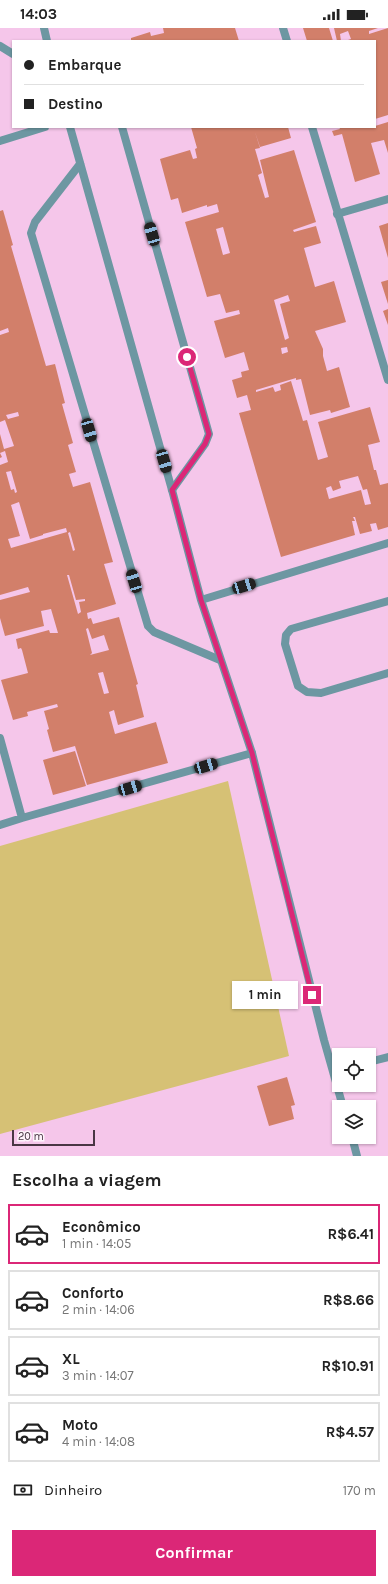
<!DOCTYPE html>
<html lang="pt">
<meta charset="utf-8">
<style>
:root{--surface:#fff;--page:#f6f6f6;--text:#222;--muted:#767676;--line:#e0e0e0;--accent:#db2777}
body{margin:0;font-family:Karla,sans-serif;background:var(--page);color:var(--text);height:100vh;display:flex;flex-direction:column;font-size:15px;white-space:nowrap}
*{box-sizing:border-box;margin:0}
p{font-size:13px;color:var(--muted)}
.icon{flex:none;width:22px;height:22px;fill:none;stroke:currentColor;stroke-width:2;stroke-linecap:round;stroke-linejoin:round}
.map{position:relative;height:1128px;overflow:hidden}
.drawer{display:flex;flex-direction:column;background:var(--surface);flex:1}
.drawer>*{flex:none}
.hud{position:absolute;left:12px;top:12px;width:364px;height:88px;border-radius:0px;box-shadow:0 1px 3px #0004;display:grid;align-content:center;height:88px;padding:0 12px;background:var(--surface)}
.tools{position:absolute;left:332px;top:1020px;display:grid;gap:8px}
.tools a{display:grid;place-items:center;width:44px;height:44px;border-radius:0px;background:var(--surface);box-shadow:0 1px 3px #0004;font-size:20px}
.scale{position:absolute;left:12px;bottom:10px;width:83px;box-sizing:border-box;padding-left:4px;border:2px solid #493644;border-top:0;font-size:11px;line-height:14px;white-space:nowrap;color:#493644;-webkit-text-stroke:3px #fef4fb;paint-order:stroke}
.end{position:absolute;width:18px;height:18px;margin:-9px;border:5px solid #db2777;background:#fff;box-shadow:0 0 0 2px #fff}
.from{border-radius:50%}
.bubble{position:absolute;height:28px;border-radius:0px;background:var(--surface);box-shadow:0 1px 3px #0004;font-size:13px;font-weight:700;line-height:28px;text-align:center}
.car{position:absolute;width:12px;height:24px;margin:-12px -6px;border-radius:5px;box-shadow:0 0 3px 1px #0007;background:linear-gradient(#222 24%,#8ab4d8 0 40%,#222 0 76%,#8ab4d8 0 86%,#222 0)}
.hud b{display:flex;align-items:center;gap:14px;height:38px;font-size:15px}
.hud b+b{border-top:1px solid var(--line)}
.hud i{width:10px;height:10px;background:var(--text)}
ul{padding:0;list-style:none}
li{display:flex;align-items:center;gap:12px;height:60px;margin:0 8px 6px;padding:0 4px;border:2px solid var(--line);border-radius:0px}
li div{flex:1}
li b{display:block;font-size:15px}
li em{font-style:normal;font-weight:700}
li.active{border-color:var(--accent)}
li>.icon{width:36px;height:36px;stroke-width:1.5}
h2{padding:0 12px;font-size:18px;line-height:48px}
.pay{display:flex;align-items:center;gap:10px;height:44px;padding:0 12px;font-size:15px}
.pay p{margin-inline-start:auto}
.button{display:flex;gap:8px;margin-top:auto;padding:8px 12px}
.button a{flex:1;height:46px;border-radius:0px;background:var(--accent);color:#fff;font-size:16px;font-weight:700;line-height:46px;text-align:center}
.status{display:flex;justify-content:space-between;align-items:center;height:28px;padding:0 20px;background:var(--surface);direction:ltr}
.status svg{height:11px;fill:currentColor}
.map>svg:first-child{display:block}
.green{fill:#d6c175}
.building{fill:#d27f6a;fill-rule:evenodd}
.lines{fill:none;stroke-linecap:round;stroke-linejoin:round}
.service{stroke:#6d97a2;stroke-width:8}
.minor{stroke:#6d97a2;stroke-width:8}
.tertiary{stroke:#6d97a2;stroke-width:8}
.route{stroke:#db2777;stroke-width:5}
</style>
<div class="status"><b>14:03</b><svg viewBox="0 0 49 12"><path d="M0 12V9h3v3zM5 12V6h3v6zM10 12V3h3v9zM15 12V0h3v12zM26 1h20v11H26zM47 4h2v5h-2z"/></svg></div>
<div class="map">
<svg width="388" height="1128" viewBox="0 0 388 1128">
<rect width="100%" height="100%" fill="#f5c6ea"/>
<path class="green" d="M228 753 289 1028 0 1106V818Z"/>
<path class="building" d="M163 0H235L239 13H131V10L150 4 151 8 164 5Z
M303 0H329L333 13H307Z
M334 0H378L369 3V6L388 0V87L375 91V13H345L351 11 348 3 340 6 341 13H337Z
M388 94V125L384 112 371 115 380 146 355 154 342 106 334 108 332 103 340 101 339 99H375V98Z
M191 99H288L291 110 260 119 255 104 260 120 255 121 262 145 258 147 265 170 269 169 260 132 294 122 316 194 293 202 294 204 316 198 321 215 304 220 315 259 334 253 346 294 315 303 323 321V328L327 343 339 339 350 379 331 385 330 382 310 387 301 351 296 352V350L256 362V364L273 359 275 364 281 362 280 357 291 353 303 393 307 392 318 432 328 429 318 394 370 379 380 414 368 417 374 442H376L380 457 388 455V499L378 502 376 495 370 496 372 503 360 506 355 489H353L355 493H352L355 507 281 529 239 385 251 382 247 367 237 370 232 352 242 349 241 344 249 342 244 324 225 330 214 293 240 286 239 282 226 285 220 266 207 269 185 194 219 184 217 176 207 179V177L182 185 178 170 171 172 160 131 190 122 193 131 197 130 195 121 197 120ZM223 199 230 225 223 227 216 201ZM288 267 290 273 280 276 289 310 285 312 274 272ZM287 319 288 324 282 326 281 320ZM358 448 363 462 367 461 371 476 365 477 361 462 329 471 326 460 331 458 333 463 341 460 339 453Z
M3 182 13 217 11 218 46 338 55 336 65 375 62 376 73 415 68 417 76 444 69 446 73 459 90 454 113 534 104 536 116 576 87 585 88 591 91 590 93 596 119 589 138 656 136 657 144 689 118 697 114 682 109 684 115 706 156 694 168 735 87 757 75 718 53 724 47 702 49 701 44 683 58 679 57 676 27 684 28 688 13 692 1 652 28 645 22 622 21 620 18 621 16 611 49 602 50 605H58L51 581 41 583 44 598 5 608 0 590V572L30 564 28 559 0 567V437L8 434 5 423 0 425 2 429 0 430V406L4 421 14 418 5 392 0 394V307L9 304 8 300 0 303V183ZM18 384 19 388 8 391 6 387ZM11 443 17 464 15 465 14 461 11 462 6 444ZM19 474 30 511 43 507V506L66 500 67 504 11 520 8 511 20 508 11 477ZM70 504 75 522 73 523 68 505ZM67 547H69L76 572 85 571V573L79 574 81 584 78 586ZM88 600 92 611 104 607 109 622 90 627 92 625 86 601ZM103 644 109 665 104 666 98 645Z
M388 195V230L379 198Z
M388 252V276L381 254Z
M388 281V297L383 283Z
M75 723 86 758 53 767 43 732Z
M287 1049 295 1077 291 1078 294 1091 269 1098 257 1058Z"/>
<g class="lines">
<path class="service" d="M388 573 291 601 286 607 285 616 298 658 307 664 321 665 388 645"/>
<path class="minor" d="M283 0 287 13
M0 18 13 26
M122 99 209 406 205 416 172 462
M312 99 388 352
M0 113 45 99
M80 136 35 194 31 205 148 598 154 604 220 632
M337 186 388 171
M0 710 22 790 252 725
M0 797 22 790"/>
<path class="tertiary" d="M44 0 47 13
M70 99 172 462 201 572 252 725 324 1012 343 1079
M201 572 388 515
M369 1034 388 1029
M352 1109 357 1128"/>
</g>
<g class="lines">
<path class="route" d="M187 329 209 406 205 416 172 462 201 572 252 725 312 967"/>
</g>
</svg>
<div class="tools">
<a><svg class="icon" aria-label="locate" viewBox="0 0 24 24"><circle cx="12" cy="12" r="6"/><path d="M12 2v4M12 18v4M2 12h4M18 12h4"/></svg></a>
<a><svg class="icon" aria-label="layers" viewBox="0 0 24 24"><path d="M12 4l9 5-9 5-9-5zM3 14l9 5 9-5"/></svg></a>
</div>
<div class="scale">20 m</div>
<i class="end from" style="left:187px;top:329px"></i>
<i class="end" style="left:312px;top:967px"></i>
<div class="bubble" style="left:232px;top:953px;width:66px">1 min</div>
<i class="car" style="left:152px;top:206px;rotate:344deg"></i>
<i class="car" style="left:89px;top:402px;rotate:164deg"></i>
<i class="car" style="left:164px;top:433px;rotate:164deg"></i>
<i class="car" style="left:134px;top:553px;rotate:343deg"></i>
<i class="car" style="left:244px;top:558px;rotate:73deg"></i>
<i class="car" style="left:206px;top:738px;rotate:74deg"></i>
<i class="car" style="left:130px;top:760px;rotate:74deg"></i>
<div class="hud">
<b><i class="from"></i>Embarque</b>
<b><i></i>Destino</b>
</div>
</div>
<section class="drawer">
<h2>Escolha a viagem</h2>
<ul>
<li class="active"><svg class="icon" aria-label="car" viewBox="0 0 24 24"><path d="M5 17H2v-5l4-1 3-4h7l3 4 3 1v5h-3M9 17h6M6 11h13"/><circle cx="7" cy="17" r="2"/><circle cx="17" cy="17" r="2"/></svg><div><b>Econômico</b><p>1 min · 14:05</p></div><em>R$6.41</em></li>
<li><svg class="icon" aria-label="car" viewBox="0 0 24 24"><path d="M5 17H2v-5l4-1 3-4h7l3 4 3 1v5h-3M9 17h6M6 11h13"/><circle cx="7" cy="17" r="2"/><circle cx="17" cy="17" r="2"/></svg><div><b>Conforto</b><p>2 min · 14:06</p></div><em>R$8.66</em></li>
<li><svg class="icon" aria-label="car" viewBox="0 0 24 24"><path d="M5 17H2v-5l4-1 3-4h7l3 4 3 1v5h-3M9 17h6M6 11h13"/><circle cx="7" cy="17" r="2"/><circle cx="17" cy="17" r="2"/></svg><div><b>XL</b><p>3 min · 14:07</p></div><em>R$10.91</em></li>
<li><svg class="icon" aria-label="car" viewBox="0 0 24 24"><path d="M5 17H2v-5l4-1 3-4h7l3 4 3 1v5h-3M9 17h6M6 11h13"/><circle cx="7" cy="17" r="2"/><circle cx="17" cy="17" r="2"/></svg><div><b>Moto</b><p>4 min · 14:08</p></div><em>R$4.57</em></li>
</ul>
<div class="pay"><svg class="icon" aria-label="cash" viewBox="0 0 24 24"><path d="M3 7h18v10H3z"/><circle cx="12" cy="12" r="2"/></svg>Dinheiro<p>170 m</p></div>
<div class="button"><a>Confirmar</a></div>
</section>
